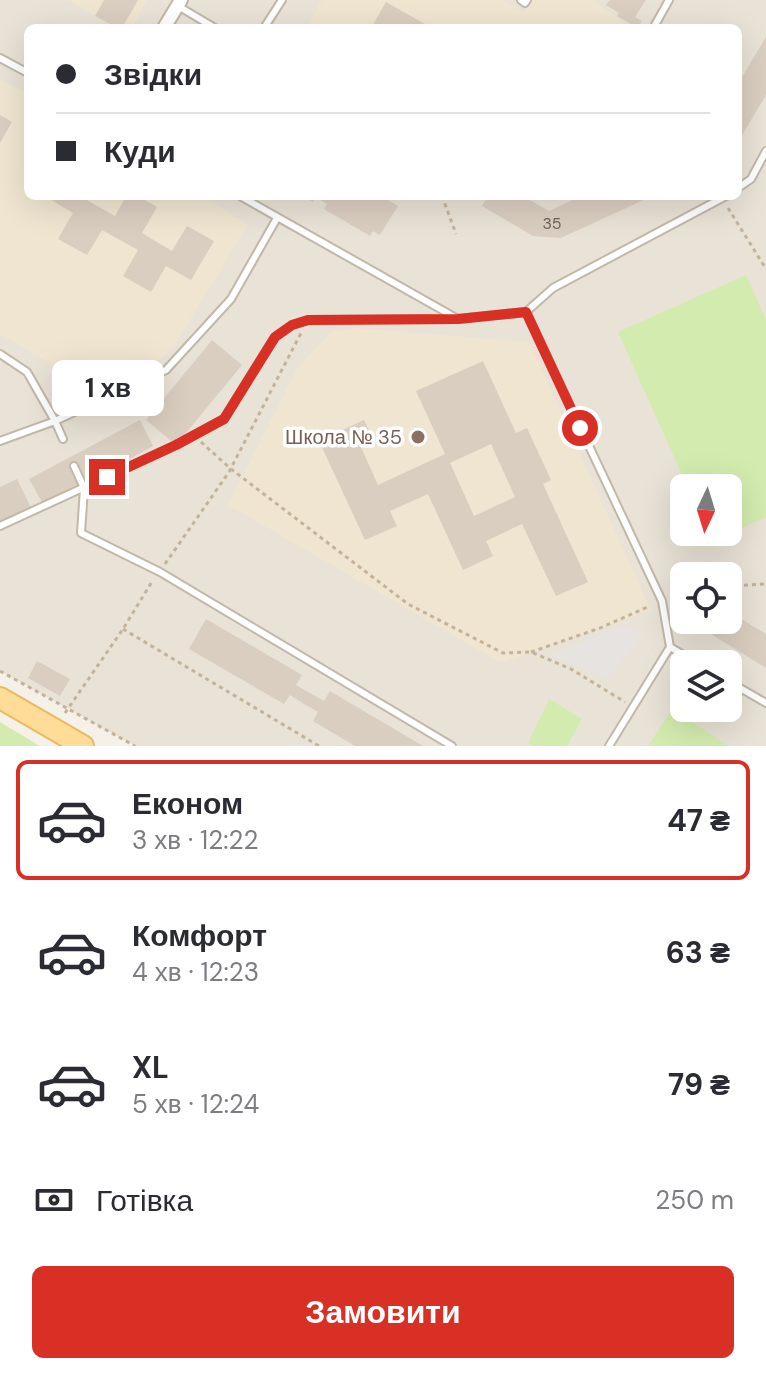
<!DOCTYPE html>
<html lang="uk">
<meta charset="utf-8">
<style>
:root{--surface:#fff;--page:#f7f7f7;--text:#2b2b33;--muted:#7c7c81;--line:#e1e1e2;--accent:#d93025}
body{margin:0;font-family:"DM Sans",sans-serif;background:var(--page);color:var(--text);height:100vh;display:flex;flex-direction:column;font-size:30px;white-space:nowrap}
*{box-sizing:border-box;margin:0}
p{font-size:26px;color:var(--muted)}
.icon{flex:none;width:44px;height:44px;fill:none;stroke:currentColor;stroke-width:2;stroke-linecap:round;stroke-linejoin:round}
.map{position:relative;height:746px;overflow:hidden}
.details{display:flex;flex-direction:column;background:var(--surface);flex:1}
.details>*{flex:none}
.guide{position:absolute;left:24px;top:24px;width:718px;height:176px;border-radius:12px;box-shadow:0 8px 32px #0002;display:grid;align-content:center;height:176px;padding:0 32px;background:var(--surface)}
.needle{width:52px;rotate:184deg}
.buttons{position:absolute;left:670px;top:474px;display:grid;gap:16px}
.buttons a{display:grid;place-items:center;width:72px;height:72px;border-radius:12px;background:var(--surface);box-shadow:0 8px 32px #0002;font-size:40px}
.end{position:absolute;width:36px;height:36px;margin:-18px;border:10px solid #d93025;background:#fff;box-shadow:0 0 0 4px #fff}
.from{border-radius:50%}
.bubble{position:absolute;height:56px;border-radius:12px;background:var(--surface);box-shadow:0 8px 32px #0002;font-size:26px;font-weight:700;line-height:56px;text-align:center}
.guide b{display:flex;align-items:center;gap:28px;height:76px;font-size:30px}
.guide b+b{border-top:2px solid var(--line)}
.guide i{width:20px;height:20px;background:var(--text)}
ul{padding:14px 0 0;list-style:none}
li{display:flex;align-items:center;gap:24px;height:120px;margin:0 16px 12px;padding:0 16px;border:4px solid transparent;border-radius:12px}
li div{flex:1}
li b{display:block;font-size:30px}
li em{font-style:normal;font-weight:700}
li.on{border-color:var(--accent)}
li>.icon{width:72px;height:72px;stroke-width:1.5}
.pay{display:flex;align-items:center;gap:20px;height:88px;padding:0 32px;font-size:30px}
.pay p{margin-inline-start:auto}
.cta{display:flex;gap:16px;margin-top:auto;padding:16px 32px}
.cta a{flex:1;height:92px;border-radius:12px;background:var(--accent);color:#fff;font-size:32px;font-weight:700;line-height:92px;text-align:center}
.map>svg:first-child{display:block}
.residential{fill:#e9e2d6;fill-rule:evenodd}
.education{fill:#efe5d1}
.green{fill:#d3ebaf}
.parking{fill:#e6e3e0}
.building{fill:#dacec0;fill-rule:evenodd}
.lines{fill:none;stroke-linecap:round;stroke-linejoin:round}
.lane-casing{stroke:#c1b8aa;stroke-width:10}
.street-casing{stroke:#c1b8aa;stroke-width:16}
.primary-casing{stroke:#ebba60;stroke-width:24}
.path{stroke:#c4b39a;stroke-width:3;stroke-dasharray:4 4;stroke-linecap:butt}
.lane{stroke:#fff;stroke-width:6}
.street{stroke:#fff;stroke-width:12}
.primary{stroke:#ffdc97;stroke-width:20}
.route{stroke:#d93025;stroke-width:10}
.education-dot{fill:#8d6e63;stroke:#fff;stroke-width:3}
.labels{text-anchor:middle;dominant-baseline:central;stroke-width:7;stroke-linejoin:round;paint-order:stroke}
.number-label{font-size:16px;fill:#6d6458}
.education-label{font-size:20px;fill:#785e54;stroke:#fff;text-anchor:end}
</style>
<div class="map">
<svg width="766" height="746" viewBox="0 0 766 746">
<rect width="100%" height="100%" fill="#f5f0e8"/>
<path class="residential" d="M0 0H766V746H135L0 671ZM28 28H738V196H28ZM684 488H728V532H684ZM684 576H728V620H684ZM684 664H728V708H684Z"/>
<path class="education" d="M68 0H147L132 28H116Z
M322 0H503L524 12 532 0H593L632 28H306Z
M0 79 28 94V196H201L248 224 179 338 164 357 146 368 101 378 72 376 0 334Z
M357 328 529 342 651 610 501 663 228 505 297 369 331 332Z"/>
<path class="green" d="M746 275 766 320V517L712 541 708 532H728V488H688L618 332Z
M549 699 582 719 567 746H534L528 743Z
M672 709 729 746H648Z
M0 722 40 746H0Z"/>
<path class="parking" d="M621 626 644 634 608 679 550 655Z"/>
<path class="building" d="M104 0H138L122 28H117L95 16Z
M610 0H646L635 17 642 21 638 28 617 16 619 13 606 5Z
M386 2 432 28H371Z
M766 37V95L738 142V84Z
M0 115 12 122 0 143Z
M49 196H87L85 199 115 216 126 196H138L157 207 142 233 172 251 187 226 214 241 191 280 166 266 151 292 123 276 138 250 102 230 87 255 58 239 73 213 48 198Z
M302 196H386L385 198 398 206 380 235 373 231 370 236 324 209 327 204 316 197 313 202Z
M488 196H523L549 211 581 196H652L561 238 533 236 482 206Z
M212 340 242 365 176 445 146 420Z
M483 361 516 433 527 428 551 480 543 484 588 582 556 596 522 524 486 541 493 556 463 570 428 494 390 511 397 526 365 540 319 441 364 420 373 439 360 445 378 485 445 454 416 391ZM491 444 515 497 474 516 450 463Z
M140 420 153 446 44 506 29 479Z
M17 479 31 508 0 523V487Z
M728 611 766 634V668L701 628 706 620H728Z
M206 619 302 675 296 685 324 701 330 691 423 746H355L313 721 318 712 304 704 290 695 284 704 189 649Z
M37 661 70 679 60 696 28 678Z"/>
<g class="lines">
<g class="lane-casing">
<path id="lane" d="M521 0 525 3 527 0
M178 6 215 28
M655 25 669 0
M264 28 282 0
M0 58 28 73
M738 188 751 179 766 151
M240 196 458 319 526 312 553 288 726 196
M526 312 662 601 670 647 609 746
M0 354 27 372 55 421 166 370 231 299 277 218
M0 441 55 421 63 439
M74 466 84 488 81 533 160 572 452 746
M0 526 176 445 224 419 275 337 292 325 308 320 454 319
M670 647 699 664
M728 681 766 703"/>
</g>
<g class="street-casing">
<path id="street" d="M164 28 181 0"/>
</g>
<g class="primary-casing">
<path id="primary" d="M0 698 83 746"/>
</g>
<path class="path" d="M442 196 456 234
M728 208 766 269
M201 442 231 469 408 604 503 653 531 652 571 669 625 702
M165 564 229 472 301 333
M728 586 766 584
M672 598 684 595
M123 629 319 746
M531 652 600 628 650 606
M0 671 135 746
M65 713 123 629 153 580"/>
<use href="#lane" class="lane"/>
<use href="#street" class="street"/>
<use href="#primary" class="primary"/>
</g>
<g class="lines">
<path class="route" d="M107 477 176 445 224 419 275 337 292 325 308 320 458 319 526 312 580 428"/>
</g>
<circle class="education-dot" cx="418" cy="437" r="8"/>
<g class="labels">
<g class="number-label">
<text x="552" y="223">35</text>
</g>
<g class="education-label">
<text x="402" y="437">Школа № 35</text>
</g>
</g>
</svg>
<div class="buttons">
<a><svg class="needle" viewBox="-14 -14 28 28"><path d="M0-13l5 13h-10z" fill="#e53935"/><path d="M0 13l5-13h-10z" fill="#7c7c81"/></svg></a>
<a><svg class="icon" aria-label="locate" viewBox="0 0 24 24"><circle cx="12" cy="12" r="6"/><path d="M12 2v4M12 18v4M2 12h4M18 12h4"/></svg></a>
<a><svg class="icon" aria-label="layers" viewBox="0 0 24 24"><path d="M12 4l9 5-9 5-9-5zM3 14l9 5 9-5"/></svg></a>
</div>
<i class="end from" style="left:580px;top:428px"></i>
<i class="end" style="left:107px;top:477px"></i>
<div class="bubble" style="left:52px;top:360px;width:112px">1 хв</div>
<div class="guide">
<b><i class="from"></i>Звідки</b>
<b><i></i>Куди</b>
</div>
</div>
<section class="details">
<ul>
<li class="on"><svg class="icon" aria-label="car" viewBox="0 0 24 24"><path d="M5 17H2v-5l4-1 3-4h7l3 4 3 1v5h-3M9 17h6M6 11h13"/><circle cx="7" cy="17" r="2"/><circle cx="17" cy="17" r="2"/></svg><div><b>Економ</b><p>3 хв · 12:22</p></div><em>47 ₴</em></li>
<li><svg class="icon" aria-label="car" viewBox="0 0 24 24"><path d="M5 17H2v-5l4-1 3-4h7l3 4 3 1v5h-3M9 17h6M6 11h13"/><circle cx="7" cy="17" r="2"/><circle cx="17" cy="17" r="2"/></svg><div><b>Комфорт</b><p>4 хв · 12:23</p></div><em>63 ₴</em></li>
<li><svg class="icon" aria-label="car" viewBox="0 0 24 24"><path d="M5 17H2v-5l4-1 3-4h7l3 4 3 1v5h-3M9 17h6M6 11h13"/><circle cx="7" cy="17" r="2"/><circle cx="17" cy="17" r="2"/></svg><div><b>XL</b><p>5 хв · 12:24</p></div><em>79 ₴</em></li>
</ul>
<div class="pay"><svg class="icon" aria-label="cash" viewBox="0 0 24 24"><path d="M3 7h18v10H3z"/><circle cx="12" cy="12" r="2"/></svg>Готівка<p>250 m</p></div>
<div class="cta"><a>Замовити</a></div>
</section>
